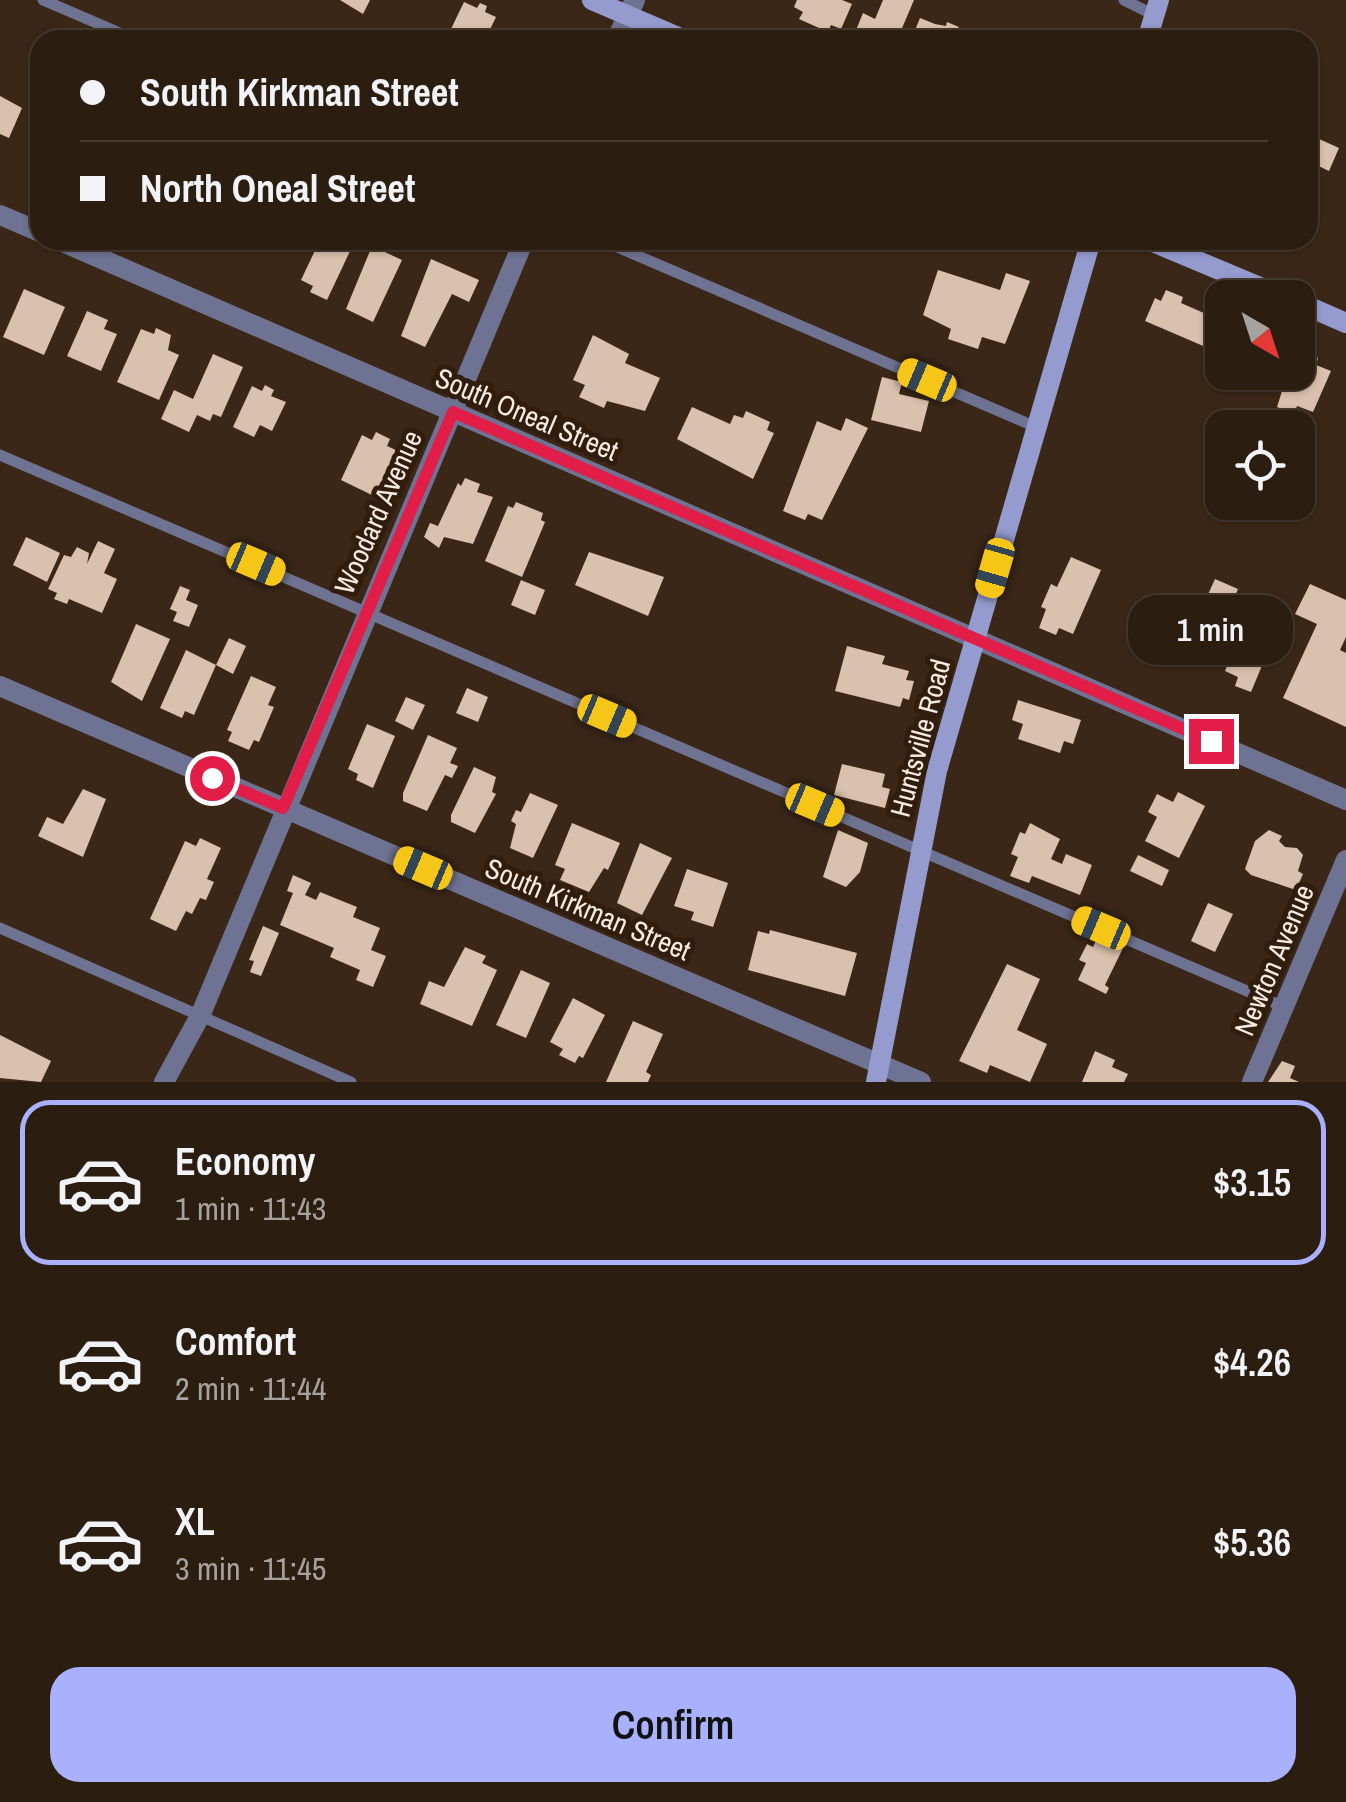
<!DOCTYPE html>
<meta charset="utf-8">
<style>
:root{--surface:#2c1d11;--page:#34261a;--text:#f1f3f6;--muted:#a6a29f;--line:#483b31;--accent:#a9b0fc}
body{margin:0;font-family:"Archivo Narrow",sans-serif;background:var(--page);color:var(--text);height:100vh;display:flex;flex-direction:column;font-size:38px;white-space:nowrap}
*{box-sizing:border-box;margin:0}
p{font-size:32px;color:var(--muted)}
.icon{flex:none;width:55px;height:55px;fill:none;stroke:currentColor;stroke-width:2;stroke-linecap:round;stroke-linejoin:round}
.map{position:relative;height:1082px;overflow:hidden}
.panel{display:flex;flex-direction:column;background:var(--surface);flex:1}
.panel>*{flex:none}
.hud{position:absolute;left:30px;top:30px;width:1288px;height:220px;border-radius:30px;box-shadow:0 2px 8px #0004,0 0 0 2px var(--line);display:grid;align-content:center;height:220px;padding:0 50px;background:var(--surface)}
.needle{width:65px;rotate:141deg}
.controls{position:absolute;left:1205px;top:280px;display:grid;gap:20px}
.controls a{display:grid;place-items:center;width:110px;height:110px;border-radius:20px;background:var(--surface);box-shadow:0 2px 8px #0004,0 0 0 2px var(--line);font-size:50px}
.end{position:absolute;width:45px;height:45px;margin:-22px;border:12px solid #e11d48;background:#fff;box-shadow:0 0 0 5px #fff}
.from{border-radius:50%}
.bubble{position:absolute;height:70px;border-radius:30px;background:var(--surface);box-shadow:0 2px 8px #0004,0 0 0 2px var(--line);font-size:32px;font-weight:600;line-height:70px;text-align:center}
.car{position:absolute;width:30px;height:60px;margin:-30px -15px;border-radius:12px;box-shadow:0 0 8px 2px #0007;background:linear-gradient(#f5c518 24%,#345 0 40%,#f5c518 0 76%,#345 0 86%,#f5c518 0)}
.hud b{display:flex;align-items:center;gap:35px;height:95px;font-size:38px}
.hud b+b{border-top:2px solid var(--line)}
.hud i{width:25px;height:25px;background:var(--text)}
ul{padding:18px 0 0;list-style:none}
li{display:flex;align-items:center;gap:30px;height:165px;margin:0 20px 15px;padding:0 30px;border:5px solid transparent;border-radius:30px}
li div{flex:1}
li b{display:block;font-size:38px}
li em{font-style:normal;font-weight:600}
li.current{border-color:var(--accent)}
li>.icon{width:90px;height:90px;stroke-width:1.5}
.button{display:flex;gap:20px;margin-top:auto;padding:20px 50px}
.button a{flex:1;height:115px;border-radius:30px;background:var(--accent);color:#111;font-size:40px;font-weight:600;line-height:115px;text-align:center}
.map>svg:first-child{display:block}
.building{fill:#dac1ad}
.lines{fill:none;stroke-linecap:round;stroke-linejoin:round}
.lane{stroke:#6f7393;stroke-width:11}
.street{stroke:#6f7393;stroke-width:20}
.secondary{stroke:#959bce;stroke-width:20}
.route{stroke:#e11d48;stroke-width:12}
.labels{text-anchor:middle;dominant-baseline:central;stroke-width:10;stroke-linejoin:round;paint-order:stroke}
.street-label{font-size:28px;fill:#f8ebe1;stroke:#301d0d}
</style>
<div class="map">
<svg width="1346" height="1082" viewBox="0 0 1346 1082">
<rect width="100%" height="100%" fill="#3a2717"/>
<path class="building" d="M340 0H370L363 14Z
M797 0H842L852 4 841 29 831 25 828 32 799 19 803 12 794 7Z
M883 0H914L897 40H867L854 35 863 13 875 19Z
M464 2 477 8 480 3 487 6 485 12 496 17 485 40 451 29Z
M920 18 935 24 946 26 947 22 959 27 953 40H911Z
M0 96 22 108 9 138 0 134Z
M1317 138 1339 148 1329 171 1308 161Z
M320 240H346L344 246 351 249 327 300 310 292 313 286 301 280Z
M1234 240H1260L1256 249Z
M372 246 402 260 373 322 346 309Z
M431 259 479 280 469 302 452 294 425 347 401 336Z
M938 270 1000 290 1006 273 1030 281 1005 344 982 337 978 349 948 339 951 329 923 315Z
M24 289 65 307 44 355 3 337Z
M1166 290 1183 297 1181 303 1222 321V354L1145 321 1155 298 1161 301Z
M87 311 108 320 104 329 117 334 101 371 67 356Z
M156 328 171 335 168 350 179 355 159 400 117 382 141 329 154 334Z
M593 335 629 354 625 363 660 378 645 411 607 401 604 408 579 397 585 385 573 380Z
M1298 349 1318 358 1316 365 1331 371 1313 412 1297 406 1294 414 1277 407 1288 372H1298Z
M213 354 243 367 221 417 213 414 210 421 197 415 189 432 161 419 174 390 193 399Z
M882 377 902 382 899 394 929 401 921 432 871 420Z
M265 385 274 390 271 396 286 402 272 431 260 425 254 437 233 427 252 386 262 391Z
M692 407 730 424 734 415 743 418 746 411 770 422 767 430 774 433 753 479 677 439Z
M846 418 868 428 822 520 808 514 805 520 783 511 817 421 841 431Z
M376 432 390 439 387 446 398 451 376 497 341 480 362 435 372 440Z
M465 478 480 484 477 492 493 497 473 544 444 537 439 548 424 537 430 523 438 526 458 483 461 486Z
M516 502 543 513 541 520 545 522 522 577 485 561 508 506 513 508Z
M26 537 60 553 47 582 13 565Z
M98 541 115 549 104 573 117 579 102 613 69 599 67 604 54 599 57 593 48 589 64 555 71 557 77 547 89 553 87 564Z
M589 552 664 577 648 616 575 585Z
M1071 557 1101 570 1073 634 1059 628 1056 635 1039 628 1046 609 1041 607 1051 584 1057 587Z
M1215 579 1238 589 1229 611 1205 601Z
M521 580 545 590 535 615 511 605Z
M1310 584 1346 600V637L1340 650 1346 653V727L1283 698 1317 624 1295 614Z
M180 586 190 590 186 600 198 605 189 627 173 621 177 612 170 609Z
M1208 604 1230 614 1209 665 1185 655 1181 664 1165 657 1181 619 1199 626Z
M136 624 170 639 142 701 111 682Z
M1242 632 1271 644 1251 692 1235 686 1238 677 1225 671Z
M229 638 246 646 233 674 216 665Z
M847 646 885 656 882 664 909 671 906 680 914 681 909 700 903 698 900 707 835 691Z
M186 650 216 665 194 715 185 711 182 718 160 708Z
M251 676 276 687 268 705 274 707 259 742 254 740 249 750 228 741 232 732 227 730Z
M467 688 488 697 478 722 456 713Z
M406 697 425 705 413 730 395 721Z
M1018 700 1081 720 1073 744 1064 741 1060 753 1018 739 1023 724 1012 720Z
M367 724 395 736 373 788 356 780 358 774 348 769Z
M428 735 457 748 450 763 458 766 452 778 445 775 427 811 403 801V793Z
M842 764 885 774 882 787 890 789 885 808 834 795Z
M474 767 496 777 492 792 496 794 475 833 451 822V815Z
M83 789 106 799 83 857 38 836 47 817 63 824Z
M1178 792 1205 806 1179 858 1145 841 1157 817 1148 812 1157 794 1173 802Z
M530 793 558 805 533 858 510 848 516 824 511 821 516 810 521 812Z
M572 823 620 843 608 870 604 868 589 892 560 880 565 869 555 865Z
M1030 823 1060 839 1051 859 1062 864 1066 854 1092 865 1080 895 1032 876 1029 883 1010 876 1018 857 1011 854 1020 832 1025 834Z
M838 830 868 843 860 872 846 887 823 877Z
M1269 830 1282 836 1279 841 1285 847 1297 848 1303 855 1298 871 1303 874 1296 890 1251 875 1245 869 1255 841Z
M200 838 221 848 207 879 214 882 206 900 200 898 192 914 186 911 176 931 150 919 185 841 196 846Z
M640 843 672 858 642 915 617 903Z
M1138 855 1169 870 1162 886 1130 871Z
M687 869 728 883 713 927 691 920 694 912 674 906Z
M293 875 311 883 305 895 316 900 320 892 357 907 353 917 380 928 371 950 386 956 373 987 356 980 360 970 330 957 334 948 280 925 293 893 287 891Z
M1208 903 1233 914 1215 952 1191 941Z
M263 926 279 933 261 976 250 972 254 961 249 960Z
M770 930 857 953 845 996 748 970 758 931 769 934Z
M1099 934 1126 942 1105 985 1109 988 1106 994 1078 980 1086 963 1079 960 1087 944 1093 947Z
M465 947 486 956 482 963 497 970 472 1026 420 1004 429 981 444 987Z
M1007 964 1040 979 1017 1030 1047 1044 1030 1082 990 1065 987 1073 959 1061Z
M521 970 550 983 526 1038 496 1025Z
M573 998 605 1015 583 1058 579 1056 575 1063 559 1055 563 1049 550 1042Z
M633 1021 663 1034 646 1072 651 1075 648 1082H606Z
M0 1035 51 1061 41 1082 0 1078Z
M1095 1051 1115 1060 1112 1067 1128 1074 1124 1082H1082Z
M1282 1061 1295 1066 1290 1078 1299 1082H1268Z"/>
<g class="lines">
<path class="lane" d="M43 0 136 40
M1124 0 1154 15
M601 240 1036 427
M0 455 1284 1007
M0 928 351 1082"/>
<path class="street" d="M616 40 635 0
M0 215 40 232
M58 240 1346 800
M0 686 921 1082
M164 1082 200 1016 524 240
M1252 1082 1346 860"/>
<path class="secondary" d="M592 0 685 40
M1147 40 1159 0
M1148 240 1286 298
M1298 302 1346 323
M876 1082 937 771 1091 240"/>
</g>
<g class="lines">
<path class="route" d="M212 778 283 808 453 412 1211 741"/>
</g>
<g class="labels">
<g class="street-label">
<text transform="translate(527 414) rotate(23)">South Oneal Street</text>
<text transform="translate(378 512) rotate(-66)">Woodard Avenue</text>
<text transform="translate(920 738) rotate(-75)">Huntsville Road</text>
<text transform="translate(588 909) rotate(23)">South Kirkman Street</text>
<text transform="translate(1274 960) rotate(-67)">Newton Avenue</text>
</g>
</g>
</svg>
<div class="controls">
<a><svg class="needle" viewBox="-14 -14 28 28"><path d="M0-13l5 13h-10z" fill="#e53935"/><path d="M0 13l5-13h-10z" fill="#a6a29f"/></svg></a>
<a><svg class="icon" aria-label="locate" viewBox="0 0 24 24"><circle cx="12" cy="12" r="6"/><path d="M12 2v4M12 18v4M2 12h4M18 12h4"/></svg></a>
</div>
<i class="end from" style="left:212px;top:778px"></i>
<i class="end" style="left:1211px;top:741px"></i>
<div class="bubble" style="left:1128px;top:595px;width:165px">1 min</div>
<i class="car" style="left:927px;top:380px;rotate:293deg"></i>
<i class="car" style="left:256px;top:564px;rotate:113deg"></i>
<i class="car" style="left:995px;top:568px;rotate:196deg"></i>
<i class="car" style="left:607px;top:716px;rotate:113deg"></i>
<i class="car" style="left:815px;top:805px;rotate:113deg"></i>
<i class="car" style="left:423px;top:868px;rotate:293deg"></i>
<i class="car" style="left:1101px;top:928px;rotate:293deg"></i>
<div class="hud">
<b><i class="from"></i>South Kirkman Street</b>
<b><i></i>North Oneal Street</b>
</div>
</div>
<section class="panel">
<ul>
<li class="current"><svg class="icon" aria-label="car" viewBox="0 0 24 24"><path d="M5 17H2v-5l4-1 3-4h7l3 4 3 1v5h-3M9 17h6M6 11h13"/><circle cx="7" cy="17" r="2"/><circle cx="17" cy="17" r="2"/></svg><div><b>Economy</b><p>1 min · 11:43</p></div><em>$3.15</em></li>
<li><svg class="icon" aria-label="car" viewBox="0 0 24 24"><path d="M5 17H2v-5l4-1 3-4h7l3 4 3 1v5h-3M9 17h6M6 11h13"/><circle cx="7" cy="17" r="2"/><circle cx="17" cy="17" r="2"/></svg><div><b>Comfort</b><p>2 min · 11:44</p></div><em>$4.26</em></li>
<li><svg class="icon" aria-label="car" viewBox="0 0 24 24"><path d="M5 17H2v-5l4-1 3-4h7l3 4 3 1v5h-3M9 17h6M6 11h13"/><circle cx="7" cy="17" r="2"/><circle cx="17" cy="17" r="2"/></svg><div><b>XL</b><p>3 min · 11:45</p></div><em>$5.36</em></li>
</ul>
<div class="button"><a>Confirm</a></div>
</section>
